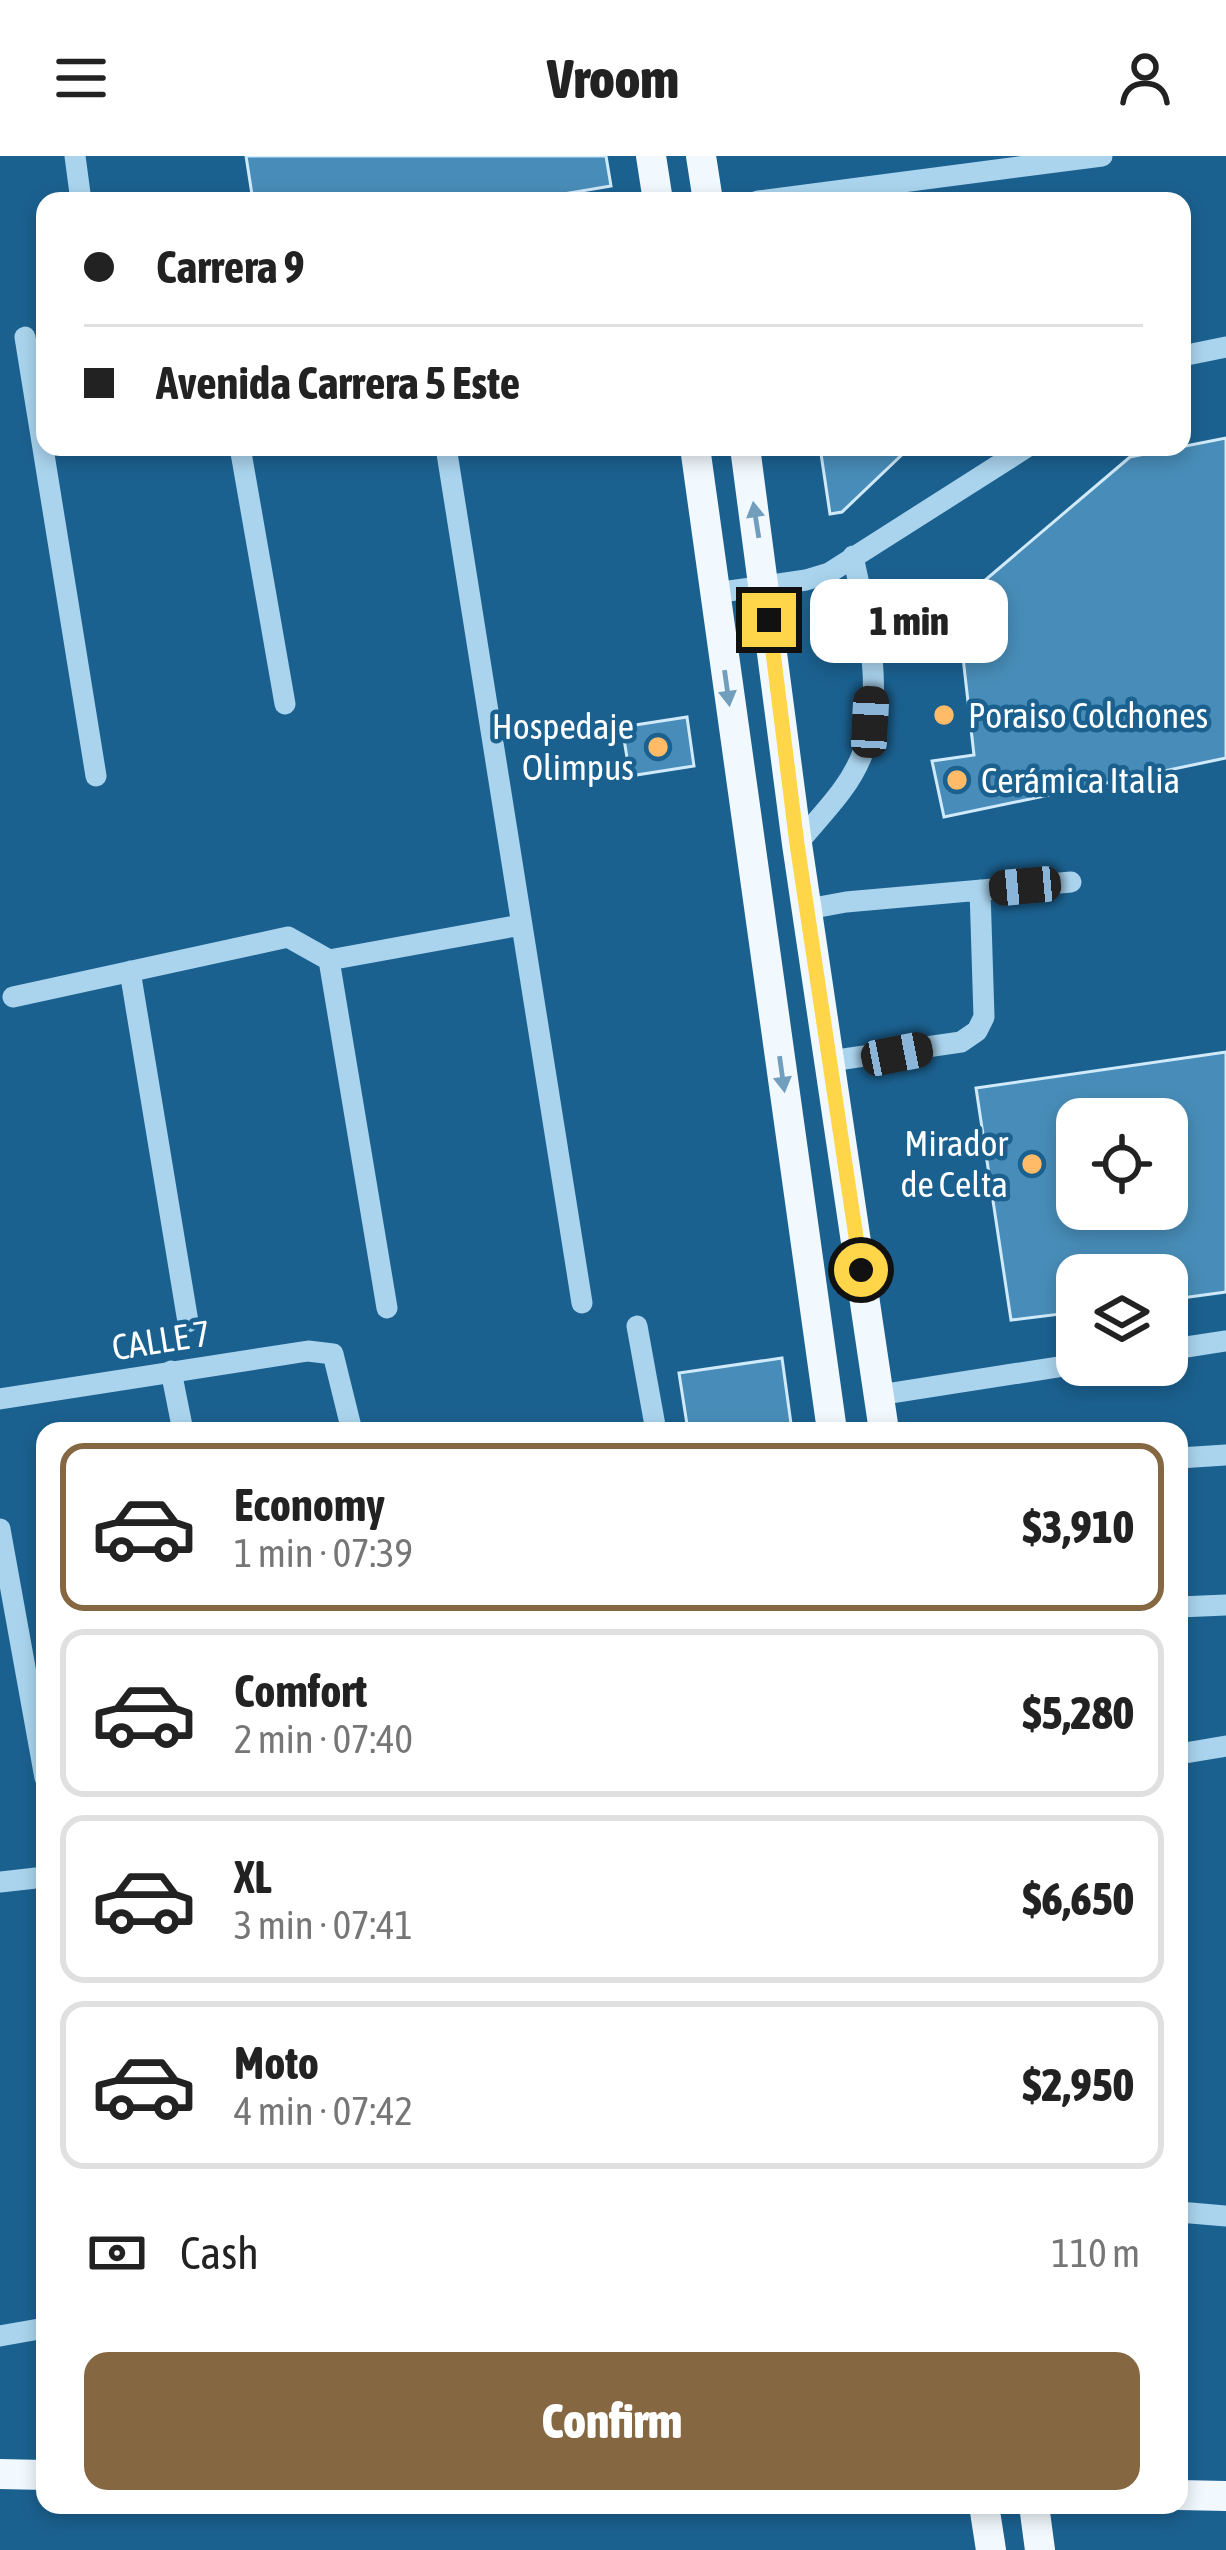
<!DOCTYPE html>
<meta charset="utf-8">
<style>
:root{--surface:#fff;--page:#f6f6f6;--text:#222;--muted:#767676;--line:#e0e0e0;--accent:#856741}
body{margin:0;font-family:"Asap Condensed",sans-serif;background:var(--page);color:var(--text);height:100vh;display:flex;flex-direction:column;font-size:45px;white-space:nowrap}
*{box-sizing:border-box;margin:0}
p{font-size:39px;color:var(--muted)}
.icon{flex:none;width:66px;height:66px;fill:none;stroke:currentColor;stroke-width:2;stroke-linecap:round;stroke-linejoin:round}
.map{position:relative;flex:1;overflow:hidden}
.drawer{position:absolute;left:36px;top:1266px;width:1152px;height:1092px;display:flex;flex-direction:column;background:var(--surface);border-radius:24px;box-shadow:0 6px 18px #0003}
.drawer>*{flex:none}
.guide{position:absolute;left:36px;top:36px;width:1155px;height:264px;border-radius:24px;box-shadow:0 6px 18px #0003;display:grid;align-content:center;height:264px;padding:0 48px;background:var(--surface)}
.tools{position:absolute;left:1056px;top:942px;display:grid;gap:24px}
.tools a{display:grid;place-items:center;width:132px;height:132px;border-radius:24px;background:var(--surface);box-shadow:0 6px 18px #0003;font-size:60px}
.end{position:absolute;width:54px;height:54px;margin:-27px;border:15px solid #ffd54a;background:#111;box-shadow:0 0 0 6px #111}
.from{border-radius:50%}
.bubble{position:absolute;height:84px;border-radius:24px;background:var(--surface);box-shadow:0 6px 18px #0003;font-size:39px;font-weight:800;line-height:84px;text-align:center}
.car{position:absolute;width:36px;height:72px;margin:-36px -18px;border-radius:15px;box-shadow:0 0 9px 3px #0007;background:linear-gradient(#222 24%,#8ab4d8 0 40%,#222 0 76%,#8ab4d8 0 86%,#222 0)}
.guide b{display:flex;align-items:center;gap:42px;height:114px;font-size:45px}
.guide b+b{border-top:3px solid var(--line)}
.guide i{width:30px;height:30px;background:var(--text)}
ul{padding:21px 0 0;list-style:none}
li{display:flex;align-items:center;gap:36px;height:168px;margin:0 24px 18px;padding:0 24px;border:6px solid var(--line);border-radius:24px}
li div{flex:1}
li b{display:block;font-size:45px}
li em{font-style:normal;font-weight:800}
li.current{border-color:var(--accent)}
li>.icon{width:108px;height:108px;stroke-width:1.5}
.pay{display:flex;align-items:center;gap:30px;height:132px;padding:0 48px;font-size:45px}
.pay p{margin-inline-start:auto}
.cta{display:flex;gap:24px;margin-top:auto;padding:24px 48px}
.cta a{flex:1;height:138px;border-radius:24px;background:var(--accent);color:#fff;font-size:48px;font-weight:800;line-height:138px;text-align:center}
header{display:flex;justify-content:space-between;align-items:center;height:156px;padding:0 48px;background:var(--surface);font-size:54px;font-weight:800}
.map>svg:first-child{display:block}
.building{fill:#488db9;stroke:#d0eafa;stroke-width:3;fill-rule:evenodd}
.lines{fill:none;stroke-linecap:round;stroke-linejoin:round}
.minor{stroke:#aad4ee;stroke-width:21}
.major{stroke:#f1f9ff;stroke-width:30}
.oneway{fill:#719ebc}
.route{stroke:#ffd54a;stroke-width:15}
.poi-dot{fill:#ffbb67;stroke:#1b6190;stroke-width:4.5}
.labels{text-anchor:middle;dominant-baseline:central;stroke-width:9;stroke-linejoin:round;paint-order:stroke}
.poi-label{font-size:36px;fill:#fff;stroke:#1b6190;text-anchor:start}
.street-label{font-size:36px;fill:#fff;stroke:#1b6190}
</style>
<header><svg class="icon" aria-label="menu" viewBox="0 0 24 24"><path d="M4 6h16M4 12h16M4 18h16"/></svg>Vroom<svg class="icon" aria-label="person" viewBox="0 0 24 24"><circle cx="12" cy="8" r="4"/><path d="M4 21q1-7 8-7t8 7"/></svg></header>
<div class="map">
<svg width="1226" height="2394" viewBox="0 0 1226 2394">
<rect width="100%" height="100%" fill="#1b6190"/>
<path class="building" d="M246 0H606L611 30 522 45H253Z
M1226 282V602L944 661 932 605 974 599 957 448 1130 301Z
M820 291H910L842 356 830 358Z
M687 561 694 610 630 620 622 571Z
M1226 896V1136L1167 1144V1119H1077V1156L1011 1164 976 932ZM1077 963H1167V1053H1077Z
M782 1202 792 1275H688L679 1217Z"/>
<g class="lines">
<path class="minor" d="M75 0 81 45
M758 45 1102 0
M25 181 96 620
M1182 200 1226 191
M240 291 285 548
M446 291 582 1147
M715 437 806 424 829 417 1027 291
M797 688C820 660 851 631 863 596 886 533 866 463 853 400
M808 753 846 746 1071 726
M329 804 387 1152
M130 815 188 1166
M13 841 288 781 329 804 521 769
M830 905 961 886 977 875 984 861 980 734
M637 1170 656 1275
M1167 1194 1226 1185
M171 1215 183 1275
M879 1239 1077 1208
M0 1243 308 1195 333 1198 352 1275
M1179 1302 1226 1299
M0 1373 45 1622
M1179 1451 1226 1449
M1179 1598 1226 1590
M0 1726 45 1721
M1179 2056 1226 2060
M0 2180 45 2172"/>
<path class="major" d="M651 0 658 45
M701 0 708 45
M695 291 832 1275
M745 291 797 688 884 1275
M0 2318 45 2319
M1179 2339 1226 2340
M984 2349 991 2394
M1034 2349 1040 2394"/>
</g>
<defs><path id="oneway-solid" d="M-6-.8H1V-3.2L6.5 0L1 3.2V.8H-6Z" transform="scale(3)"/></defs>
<g class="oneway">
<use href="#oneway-solid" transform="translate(756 364) rotate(-99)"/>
<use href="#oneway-solid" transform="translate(727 532) rotate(82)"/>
<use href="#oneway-solid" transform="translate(782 918) rotate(82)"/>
</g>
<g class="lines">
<path class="route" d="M769 464 797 688 861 1114"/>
</g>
<g class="poi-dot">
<circle cx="944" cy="559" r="12"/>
<circle cx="658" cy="591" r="12"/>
<circle cx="957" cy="624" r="12"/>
<circle cx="1032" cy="1008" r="12"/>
</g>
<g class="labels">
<g class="poi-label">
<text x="968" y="559">Poraiso Colchones</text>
<text x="634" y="570" text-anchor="end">Hospedaje<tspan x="634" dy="41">Olimpus</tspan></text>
<text x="981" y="624">Cerámica Italia</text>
<text x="1008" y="987" text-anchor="end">Mirador<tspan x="1008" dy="41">de Celta</tspan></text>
</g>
<g class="street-label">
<text transform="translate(161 1184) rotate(-9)">CALLE 7</text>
</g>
</g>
</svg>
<div class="tools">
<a><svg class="icon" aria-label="locate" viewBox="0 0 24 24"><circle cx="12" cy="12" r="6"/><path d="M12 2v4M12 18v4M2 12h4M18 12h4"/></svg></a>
<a><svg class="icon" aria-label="layers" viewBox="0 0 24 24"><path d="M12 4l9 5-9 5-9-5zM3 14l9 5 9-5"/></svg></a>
</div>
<i class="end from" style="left:861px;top:1114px"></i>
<i class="end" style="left:769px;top:464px"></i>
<div class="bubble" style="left:810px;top:423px;width:198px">1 min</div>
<i class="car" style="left:870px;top:566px;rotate:3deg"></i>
<i class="car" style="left:1025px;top:730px;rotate:265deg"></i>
<i class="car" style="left:897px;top:898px;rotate:79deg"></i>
<div class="guide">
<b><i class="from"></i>Carrera 9</b>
<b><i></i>Avenida Carrera 5 Este</b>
</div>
<section class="drawer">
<ul>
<li class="current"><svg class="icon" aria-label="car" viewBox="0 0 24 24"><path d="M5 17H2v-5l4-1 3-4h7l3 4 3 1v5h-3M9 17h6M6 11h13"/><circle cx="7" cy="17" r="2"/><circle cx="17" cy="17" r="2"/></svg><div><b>Economy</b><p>1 min · 07:39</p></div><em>$3,910</em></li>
<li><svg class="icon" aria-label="car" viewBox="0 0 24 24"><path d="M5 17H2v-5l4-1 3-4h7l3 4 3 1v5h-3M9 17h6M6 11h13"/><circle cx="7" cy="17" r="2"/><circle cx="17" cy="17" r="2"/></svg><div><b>Comfort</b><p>2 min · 07:40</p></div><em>$5,280</em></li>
<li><svg class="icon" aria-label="car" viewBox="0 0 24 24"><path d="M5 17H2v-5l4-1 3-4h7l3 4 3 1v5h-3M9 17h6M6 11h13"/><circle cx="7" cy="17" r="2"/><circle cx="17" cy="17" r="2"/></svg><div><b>XL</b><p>3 min · 07:41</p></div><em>$6,650</em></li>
<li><svg class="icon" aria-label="car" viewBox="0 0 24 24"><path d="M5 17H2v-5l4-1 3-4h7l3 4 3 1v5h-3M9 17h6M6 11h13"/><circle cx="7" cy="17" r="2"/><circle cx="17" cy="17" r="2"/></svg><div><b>Moto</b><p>4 min · 07:42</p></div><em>$2,950</em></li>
</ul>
<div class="pay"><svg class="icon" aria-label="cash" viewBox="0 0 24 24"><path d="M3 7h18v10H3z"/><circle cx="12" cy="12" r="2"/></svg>Cash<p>110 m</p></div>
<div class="cta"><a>Confirm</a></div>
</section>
</div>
